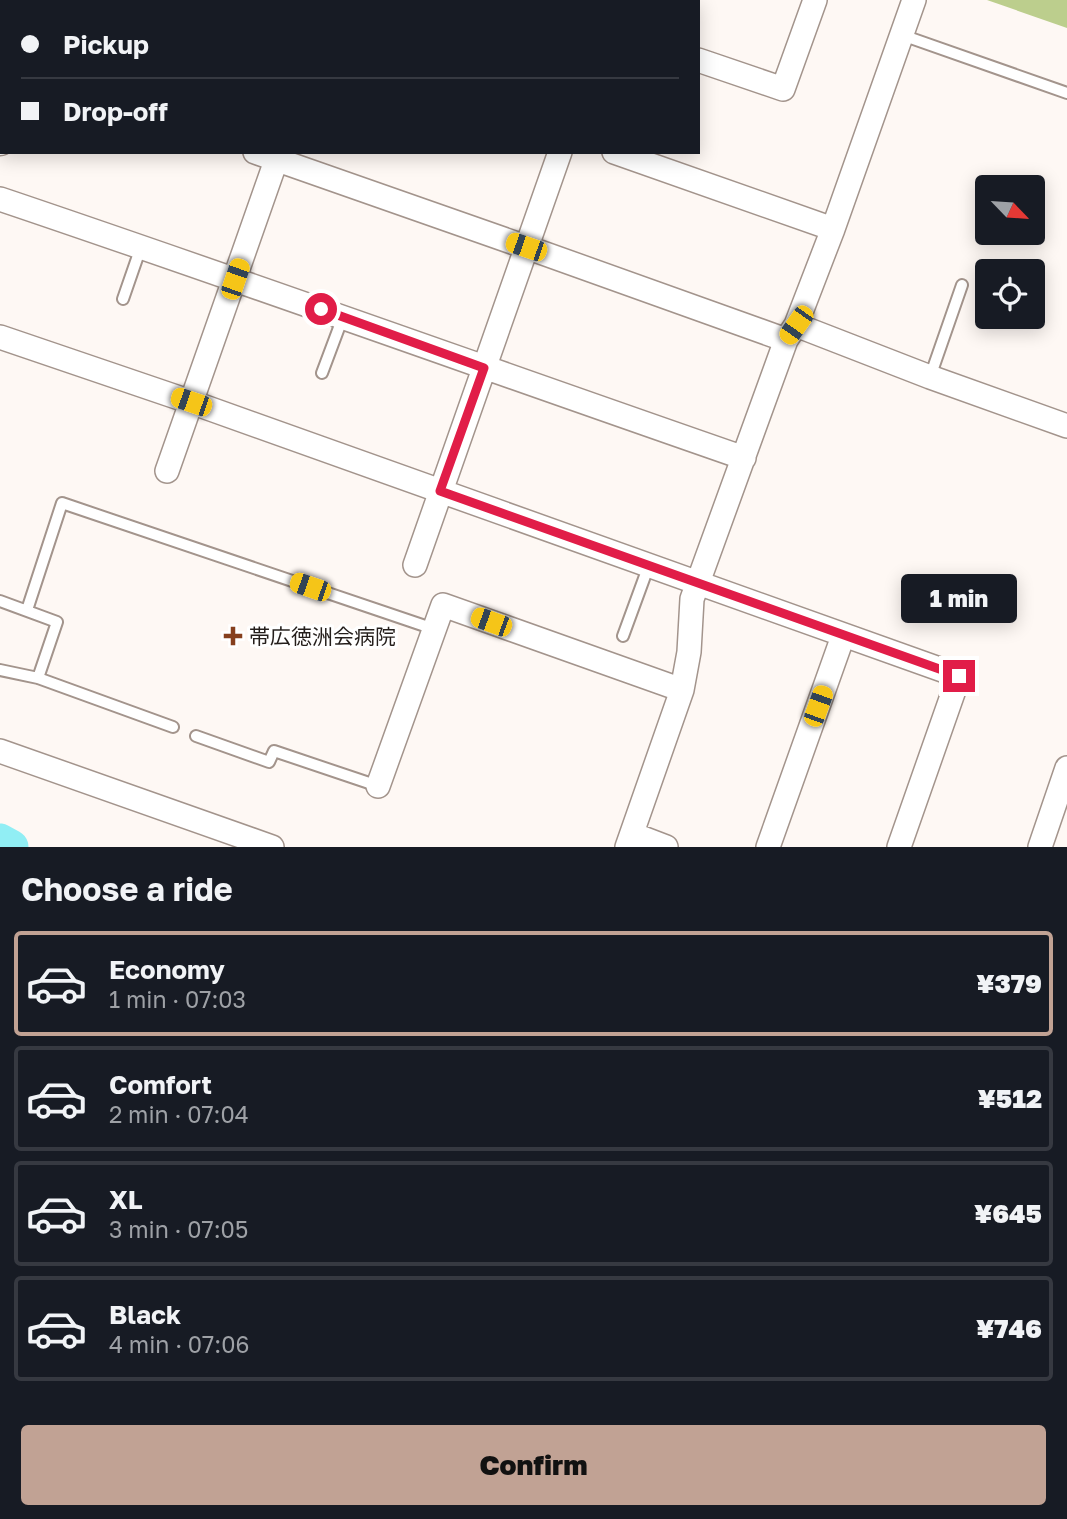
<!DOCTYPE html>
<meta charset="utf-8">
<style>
:root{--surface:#171b24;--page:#20242c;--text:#f1f3f6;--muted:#9ea1a6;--line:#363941;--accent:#c1a294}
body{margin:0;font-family:"Golos Text","Noto Sans JP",sans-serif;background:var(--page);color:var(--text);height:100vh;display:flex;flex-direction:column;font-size:26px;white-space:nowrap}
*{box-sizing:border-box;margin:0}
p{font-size:23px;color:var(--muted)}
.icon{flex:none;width:38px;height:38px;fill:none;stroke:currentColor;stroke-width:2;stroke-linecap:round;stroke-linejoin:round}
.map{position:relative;height:847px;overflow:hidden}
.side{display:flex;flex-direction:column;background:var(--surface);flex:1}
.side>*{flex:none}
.top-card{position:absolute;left:0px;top:0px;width:700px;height:154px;box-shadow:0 4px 18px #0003;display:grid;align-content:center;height:154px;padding:0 21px;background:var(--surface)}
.needle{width:46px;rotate:115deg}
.fabs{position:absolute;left:975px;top:175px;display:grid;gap:14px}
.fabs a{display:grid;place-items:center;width:70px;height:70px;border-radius:7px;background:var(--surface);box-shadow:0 4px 18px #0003;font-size:35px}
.end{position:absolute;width:32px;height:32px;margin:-16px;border:9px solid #e11d48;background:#fff;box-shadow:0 0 0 4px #fff}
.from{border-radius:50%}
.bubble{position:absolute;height:49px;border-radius:7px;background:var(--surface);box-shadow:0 4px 18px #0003;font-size:23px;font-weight:800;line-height:49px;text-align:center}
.car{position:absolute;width:21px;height:42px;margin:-21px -10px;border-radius:9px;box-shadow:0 0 5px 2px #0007;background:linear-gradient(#f5c518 24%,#345 0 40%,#f5c518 0 76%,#345 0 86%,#f5c518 0)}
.top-card b{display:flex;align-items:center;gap:24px;height:66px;font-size:26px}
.top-card b+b{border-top:2px solid var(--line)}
.top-card i{width:18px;height:18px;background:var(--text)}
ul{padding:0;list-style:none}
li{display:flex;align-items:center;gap:21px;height:105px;margin:0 14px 10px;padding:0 7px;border:4px solid var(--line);border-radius:7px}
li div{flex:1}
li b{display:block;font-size:26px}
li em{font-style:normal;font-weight:800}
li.on{border-color:var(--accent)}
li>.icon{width:63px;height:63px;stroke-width:1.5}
h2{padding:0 21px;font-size:32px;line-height:84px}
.cta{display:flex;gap:14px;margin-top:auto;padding:14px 21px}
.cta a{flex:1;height:80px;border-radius:7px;background:var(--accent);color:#111;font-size:28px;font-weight:800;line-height:80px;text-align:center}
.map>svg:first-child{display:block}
.forest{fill:#bcce8d}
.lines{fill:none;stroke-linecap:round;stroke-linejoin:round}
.river{stroke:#91eef4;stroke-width:35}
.lane-casing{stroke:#a3948c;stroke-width:14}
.street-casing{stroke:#a3948c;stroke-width:26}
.secondary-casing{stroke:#a3948c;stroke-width:35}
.lane{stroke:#fff;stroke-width:10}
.street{stroke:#fff;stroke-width:23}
.secondary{stroke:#fff;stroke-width:32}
.route{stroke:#e11d48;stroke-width:9}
.poi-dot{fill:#863f1d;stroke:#fff;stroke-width:2.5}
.labels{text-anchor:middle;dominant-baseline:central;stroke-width:6;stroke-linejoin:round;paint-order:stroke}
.poi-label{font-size:21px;fill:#241e1b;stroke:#fff;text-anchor:start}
</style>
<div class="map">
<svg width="1067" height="847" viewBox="0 0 1067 847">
<rect width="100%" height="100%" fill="#fef8f4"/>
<path class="forest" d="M987 0H1067V28Z"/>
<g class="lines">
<path class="river" d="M0 841 11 847"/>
<g class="lane-casing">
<path id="lane" d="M902 35 1067 93
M123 299 141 247
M322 373 343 317
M930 377 962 285
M0 601 57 622 38 678
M27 610 62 503 434 629
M623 636 649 565
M0 670 38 678 173 727
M196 736 269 762 274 751 378 786"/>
</g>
<g class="street-casing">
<path id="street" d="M171 0 177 2
M531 0 536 2
M8 2 9 0
M88 2 89 0
M332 2 333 0
M613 2 614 0
M0 26 2 21
M698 60 783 89 815 0
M0 61 2 62
M255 152 526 247 786 340
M614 152 833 229
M0 199C249 283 496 372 744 458
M796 325 930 377 1067 426
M0 337 191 402 959 676 899 847
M167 471 279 152
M415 565 560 152
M0 751 272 847
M378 786 443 605 682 690
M632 834 666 847
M627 847 682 690 689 652 692 599 786 340 796 325 833 229 914 0
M768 847 843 636
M1040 847 1067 768"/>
</g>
<g class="secondary-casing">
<path id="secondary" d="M48 2 49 0
M0 139 2 134"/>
</g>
<use href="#lane" class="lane"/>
<use href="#street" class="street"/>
<use href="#secondary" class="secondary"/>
</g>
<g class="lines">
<path class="route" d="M321 309 484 368 440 491 959 676"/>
</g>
<path class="poi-dot" d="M229.5 625.5h7v7h7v7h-7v7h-7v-7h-7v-7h7z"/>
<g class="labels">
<g class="poi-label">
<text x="249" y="636">帯広徳洲会病院</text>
</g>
</g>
</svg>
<div class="fabs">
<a><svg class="needle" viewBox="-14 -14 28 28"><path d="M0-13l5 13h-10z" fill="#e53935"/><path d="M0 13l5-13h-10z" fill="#9ea1a6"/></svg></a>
<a><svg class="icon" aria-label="locate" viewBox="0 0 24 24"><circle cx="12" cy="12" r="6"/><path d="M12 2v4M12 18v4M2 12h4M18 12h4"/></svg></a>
</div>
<i class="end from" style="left:321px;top:309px"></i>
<i class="end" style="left:959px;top:676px"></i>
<div class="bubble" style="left:901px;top:574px;width:116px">1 min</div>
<i class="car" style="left:526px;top:247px;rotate:289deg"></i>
<i class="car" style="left:235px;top:279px;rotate:19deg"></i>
<i class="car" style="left:796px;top:325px;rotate:215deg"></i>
<i class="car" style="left:191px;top:402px;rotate:289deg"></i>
<i class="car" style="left:310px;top:587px;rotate:289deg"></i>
<i class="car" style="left:491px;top:622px;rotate:290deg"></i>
<i class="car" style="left:818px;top:706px;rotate:20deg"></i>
<div class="top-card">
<b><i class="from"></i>Pickup</b>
<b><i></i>Drop-off</b>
</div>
</div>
<section class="side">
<h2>Choose a ride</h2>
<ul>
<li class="on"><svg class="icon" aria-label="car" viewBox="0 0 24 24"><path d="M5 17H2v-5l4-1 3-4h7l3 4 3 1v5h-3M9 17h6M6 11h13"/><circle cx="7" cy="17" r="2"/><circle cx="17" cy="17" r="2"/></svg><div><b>Economy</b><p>1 min · 07:03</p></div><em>¥379</em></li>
<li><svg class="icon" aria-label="car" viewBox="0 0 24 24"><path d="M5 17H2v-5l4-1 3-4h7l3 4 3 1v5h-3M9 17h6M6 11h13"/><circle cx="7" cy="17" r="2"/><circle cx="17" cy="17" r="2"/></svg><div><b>Comfort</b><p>2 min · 07:04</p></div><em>¥512</em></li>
<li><svg class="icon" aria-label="car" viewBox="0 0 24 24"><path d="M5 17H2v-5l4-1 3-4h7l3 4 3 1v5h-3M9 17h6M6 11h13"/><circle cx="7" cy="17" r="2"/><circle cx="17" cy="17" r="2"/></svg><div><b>XL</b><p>3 min · 07:05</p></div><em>¥645</em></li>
<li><svg class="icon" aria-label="car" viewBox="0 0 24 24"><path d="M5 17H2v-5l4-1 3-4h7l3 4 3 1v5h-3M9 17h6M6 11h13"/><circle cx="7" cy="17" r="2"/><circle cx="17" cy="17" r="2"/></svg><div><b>Black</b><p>4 min · 07:06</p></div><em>¥746</em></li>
</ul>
<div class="cta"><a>Confirm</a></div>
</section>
